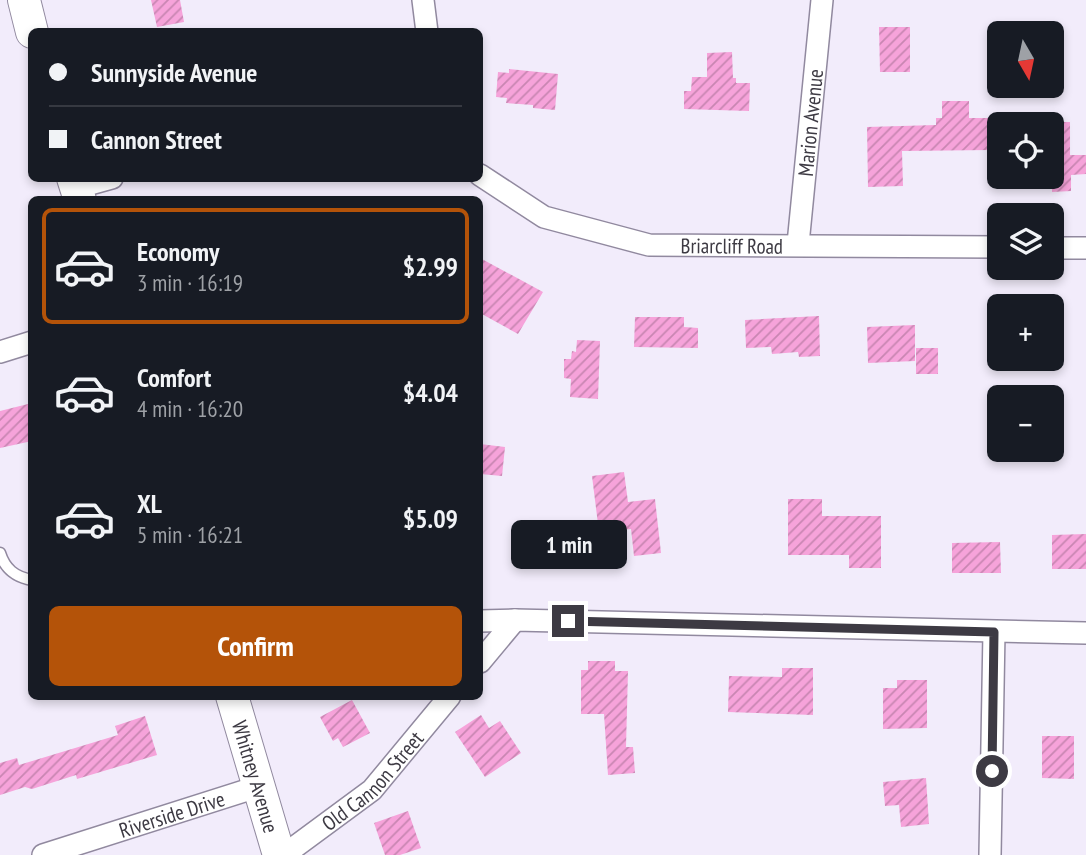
<!DOCTYPE html>
<meta charset="utf-8">
<style>
:root{--surface:#171b24;--page:#20242c;--text:#f1f3f6;--muted:#9ea1a6;--line:#363941;--accent:#b45309}
body{margin:0;font-family:"PT Sans Narrow",sans-serif;background:var(--page);color:var(--text);height:100vh;display:flex;flex-direction:column;font-size:26px;white-space:nowrap}
*{box-sizing:border-box;margin:0}
p{font-size:23px;color:var(--muted)}
.icon{flex:none;width:38px;height:38px;fill:none;stroke:currentColor;stroke-width:2;stroke-linecap:round;stroke-linejoin:round}
.map{position:relative;flex:1;overflow:hidden}
.sheet{position:absolute;left:28px;top:196px;width:455px;height:504px;display:flex;flex-direction:column;background:var(--surface);border-radius:10px;box-shadow:0 4px 10px #0003}
.sheet>*{flex:none}
.hud{position:absolute;left:28px;top:28px;width:455px;height:154px;border-radius:10px;box-shadow:0 4px 10px #0003;display:grid;align-content:center;height:154px;padding:0 21px;background:var(--surface)}
.needle{width:46px;rotate:171deg}
.tools{position:absolute;left:987px;top:21px;display:grid;gap:14px}
.tools a{display:grid;place-items:center;width:77px;height:77px;border-radius:10px;background:var(--surface);box-shadow:0 4px 10px #0003;font-size:35px}
.end{position:absolute;width:32px;height:32px;margin:-16px;border:9px solid #3d3a43;background:#fff;box-shadow:0 0 0 4px #fff}
.from{border-radius:50%}
.bubble{position:absolute;height:49px;border-radius:10px;background:var(--surface);box-shadow:0 4px 10px #0003;font-size:23px;font-weight:700;line-height:49px;text-align:center}
.hud b{display:flex;align-items:center;gap:24px;height:66px;font-size:26px}
.hud b+b{border-top:2px solid var(--line)}
.hud i{width:18px;height:18px;background:var(--text)}
ul{padding:12px 0 0;list-style:none}
li{display:flex;align-items:center;gap:21px;height:116px;margin:0 14px 10px;padding:0 7px;border:4px solid transparent;border-radius:10px}
li div{flex:1}
li b{display:block;font-size:26px}
li em{font-style:normal;font-weight:700}
li.active{border-color:var(--accent)}
li>.icon{width:63px;height:63px;stroke-width:1.5}
.primary-button{display:flex;gap:14px;margin-top:auto;padding:14px 21px}
.primary-button a{flex:1;height:80px;border-radius:10px;background:var(--accent);color:#fff;font-size:28px;font-weight:700;line-height:80px;text-align:center}
.map>svg:first-child{display:block}
.building{fill:url(#building-hatch)}
.lines{fill:none;stroke-linecap:round;stroke-linejoin:round}
.service-casing{stroke:#91899f;stroke-width:13}
.minor-casing{stroke:#91899f;stroke-width:24}
.primary-casing{stroke:#91899f;stroke-width:34}
.service{stroke:#fff;stroke-width:10}
.minor{stroke:#fff;stroke-width:21}
.primary{stroke:#fff;stroke-width:32}
.route{stroke:#3d3a43;stroke-width:9}
.labels{text-anchor:middle;dominant-baseline:central;stroke-width:5;stroke-linejoin:round;paint-order:stroke}
.street-label{font-size:21px;fill:#3d3a43;stroke:#fdfdfd}
</style>
<div class="map">
<svg width="1086" height="855" viewBox="0 0 1086 855">
<defs>
<pattern id="building-hatch" width="6" height="6" patternUnits="userSpaceOnUse" patternTransform="scale(1.75)"><rect width="6" height="6" fill="#f6a3da"/><path d="M-1 1l2-2M0 6l6-6M5 7l2-2" fill="none" stroke="#c886b2"/></pattern>
</defs>
<rect width="100%" height="100%" fill="#f2ecfb"/>
<path class="building" d="M151 0H180L184 22 157 27Z
M879 27H910V72H880Z
M732 52 733 78H736V83H750L749 111 684 109V91H691L692 77H707V53Z
M509 69 558 74 555 110 533 108V105L506 103 507 98 496 97 498 72 509 73Z
M942 101H969V118H990L991 150 902 151 903 186 868 187 867 127 936 125V118H942Z
M1052 122H1070V155H1086V174L1071 175V191L1052 192Z
M480 258 543 292 518 334 480 313Z
M819 316 820 356 799 357 798 352 772 354 771 347 746 348 745 320Z
M635 317H684V327L698 328V348L634 347Z
M915 325V361L868 363 867 327Z
M577 340 600 341 598 399 570 397 571 379 564 378V359H571L572 351 576 352Z
M916 348H938V374H916Z
M32 403V441L0 448V411Z
M480 444 505 447 502 476 480 474Z
M624 472 628 502 655 499 661 553 634 556 631 529 599 532 592 476Z
M788 499H822V516H881V568H849V555H788Z
M1086 534V569H1052V535Z
M1000 542 1001 573H952V543Z
M588 661H615V671H628L626 747H633L635 773 608 775 604 714H581V670H588Z
M782 668H813V715L728 712 729 676 782 677Z
M897 680H927V728L883 729V688H897Z
M352 700 370 733 343 747 338 738 333 741 320 717Z
M481 715 489 728 500 721 521 753 485 777 455 732Z
M145 716 157 755 77 779 76 775 32 789 25 787 0 795V763L17 758 19 765 118 735 115 726Z
M1042 736H1074V779L1042 778Z
M926 778 929 824 901 827 899 805 885 806 883 782Z
M408 811 421 848 400 855H385L374 823Z"/>
<g class="lines">
<g class="service-casing">
<path id="service" d="M0 553C5 569 15 577 32 580"/>
</g>
<g class="minor-casing">
<g id="minor">
<path d="M423 0 427 32"/>
<path id="s1" d="M480 175 544 217 649 245 999 247"/>
<path d="M76 188 112 178"/>
<path id="s2" d="M798 244 822 0"/>
<path d="M1052 248H1086"/>
<path d="M0 352 32 342"/>
<path d="M480 621 515 620 1086 633"/>
<path d="M480 662 515 620"/>
<path id="s3" d="M43 855 260 786"/>
<path id="s4" d="M284 855 372 790 450 696"/>
<path d="M990 855 994 632"/>
</g>
</g>
<g class="primary-casing">
<g id="primary">
<path d="M24 0 32 32"/>
<path d="M73 178 80 200"/>
<path id="s5" d="M232 696 279 855"/>
</g>
</g>
<use href="#service" class="service"/>
<use href="#minor" class="minor"/>
<use href="#primary" class="primary"/>
</g>
<g class="lines">
<path class="route" d="M568 621 994 632 992 771"/>
</g>
<g class="labels">
<g class="street-label">
<text stroke="none"><textPath href="#s2" startOffset="122">Marion Avenue</textPath></text>
<text stroke="none"><textPath href="#s1" startOffset="268">Briarcliff Road</textPath></text>
<text stroke="none"><textPath href="#s5" startOffset="84">Whitney Avenue</textPath></text>
<text stroke="none"><textPath href="#s4" startOffset="116">Old Cannon Street</textPath></text>
<text stroke="none"><textPath href="#s3" startOffset="135">Riverside Drive</textPath></text>
</g>
</g>
</svg>
<div class="tools">
<a><svg class="needle" viewBox="-14 -14 28 28"><path d="M0-13l5 13h-10z" fill="#e53935"/><path d="M0 13l5-13h-10z" fill="#9ea1a6"/></svg></a>
<a><svg class="icon" aria-label="locate" viewBox="0 0 24 24"><circle cx="12" cy="12" r="6"/><path d="M12 2v4M12 18v4M2 12h4M18 12h4"/></svg></a>
<a><svg class="icon" aria-label="layers" viewBox="0 0 24 24"><path d="M12 4l9 5-9 5-9-5zM3 14l9 5 9-5"/></svg></a>
<a>+</a>
<a>−</a>
</div>
<i class="end from" style="left:992px;top:771px"></i>
<i class="end" style="left:568px;top:621px"></i>
<div class="bubble" style="left:511px;top:520px;width:116px">1 min</div>
<div class="hud">
<b><i class="from"></i>Sunnyside Avenue</b>
<b><i></i>Cannon Street</b>
</div>
<section class="sheet">
<ul>
<li class="active"><svg class="icon" aria-label="car" viewBox="0 0 24 24"><path d="M5 17H2v-5l4-1 3-4h7l3 4 3 1v5h-3M9 17h6M6 11h13"/><circle cx="7" cy="17" r="2"/><circle cx="17" cy="17" r="2"/></svg><div><b>Economy</b><p>3 min · 16:19</p></div><em>$2.99</em></li>
<li><svg class="icon" aria-label="car" viewBox="0 0 24 24"><path d="M5 17H2v-5l4-1 3-4h7l3 4 3 1v5h-3M9 17h6M6 11h13"/><circle cx="7" cy="17" r="2"/><circle cx="17" cy="17" r="2"/></svg><div><b>Comfort</b><p>4 min · 16:20</p></div><em>$4.04</em></li>
<li><svg class="icon" aria-label="car" viewBox="0 0 24 24"><path d="M5 17H2v-5l4-1 3-4h7l3 4 3 1v5h-3M9 17h6M6 11h13"/><circle cx="7" cy="17" r="2"/><circle cx="17" cy="17" r="2"/></svg><div><b>XL</b><p>5 min · 16:21</p></div><em>$5.09</em></li>
</ul>
<div class="primary-button"><a>Confirm</a></div>
</section>
</div>
